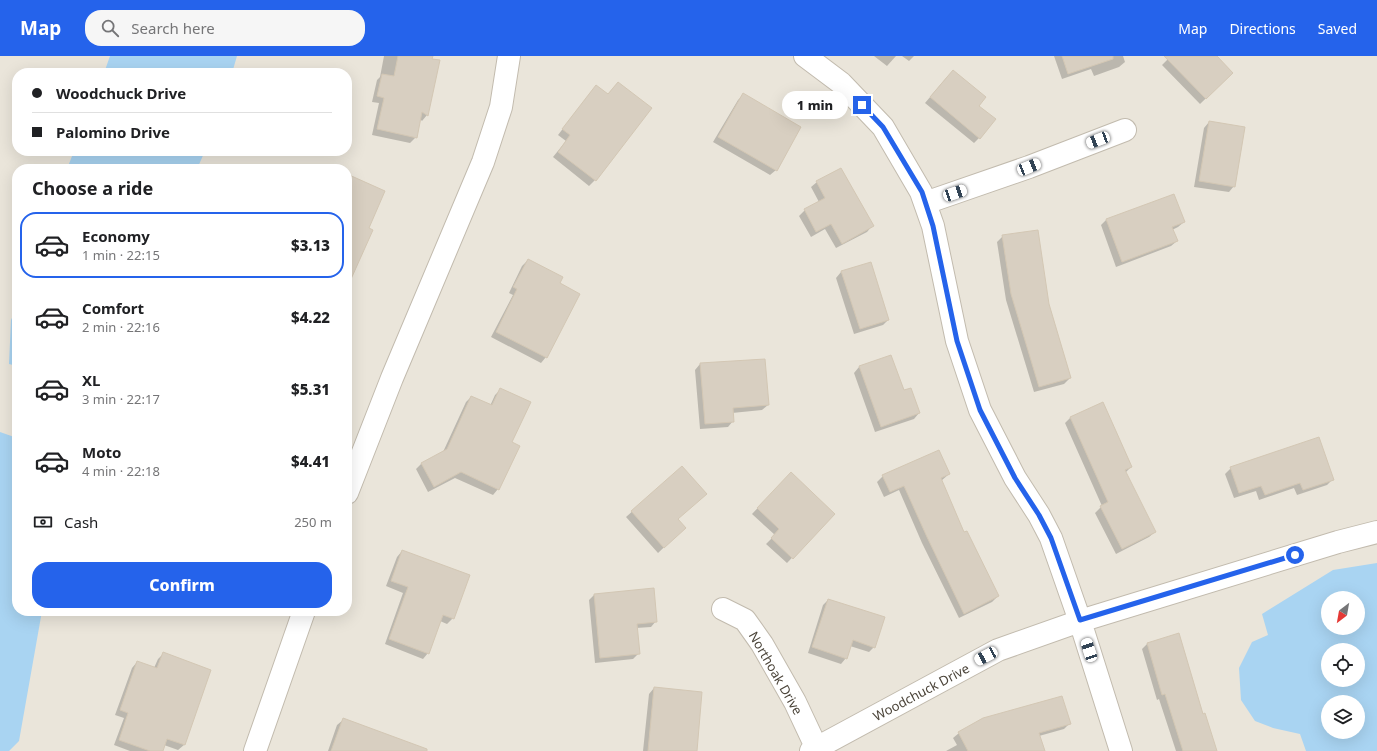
<!DOCTYPE html>
<meta charset="utf-8">
<style>
:root{--surface:#fff;--page:#f6f6f6;--text:#202124;--muted:#757577;--line:#e0e0e0;--accent:#2563eb}
body{margin:0;font-family:"Noto Sans",sans-serif;background:var(--page);color:var(--text);height:100vh;display:flex;flex-direction:column;font-size:15px;white-space:nowrap}
*{box-sizing:border-box;margin:0}
p{font-size:13px;color:var(--muted)}
.icon{flex:none;width:22px;height:22px;fill:none;stroke:currentColor;stroke-width:2;stroke-linecap:round;stroke-linejoin:round}
.map{position:relative;flex:1;overflow:hidden}
.side{position:absolute;left:12px;top:108px;width:340px;height:452px;display:flex;flex-direction:column;background:var(--surface);border-radius:16px;box-shadow:0 4px 16px #0002}
.side>*{flex:none}
.top-card{position:absolute;left:12px;top:12px;width:340px;height:88px;border-radius:16px;box-shadow:0 4px 16px #0002;display:grid;align-content:center;height:88px;padding:0 20px;background:var(--surface)}
.needle{width:26px;rotate:211deg}
.tools{position:absolute;left:1321px;top:535px;display:grid;gap:8px}
.tools a{display:grid;place-items:center;width:44px;height:44px;border-radius:50%;background:var(--surface);box-shadow:0 4px 16px #0002;font-size:20px}
.end{position:absolute;width:18px;height:18px;margin:-9px;border:5px solid #2563eb;background:#fff;box-shadow:0 0 0 2px #fff}
.from{border-radius:50%}
.bubble{position:absolute;height:28px;border-radius:14px;background:var(--surface);box-shadow:0 4px 16px #0002;font-size:13px;font-weight:800;line-height:28px;text-align:center}
.car{position:absolute;width:12px;height:24px;margin:-12px -6px;border-radius:5px;box-shadow:0 0 3px 1px #0007;background:linear-gradient(#fff 24%,#345 0 40%,#fff 0 76%,#345 0 86%,#fff 0)}
.top-card b{display:flex;align-items:center;gap:14px;height:38px;font-size:15px}
.top-card b+b{border-top:1px solid var(--line)}
.top-card i{width:10px;height:10px;background:var(--text)}
ul{padding:0;list-style:none}
li{display:flex;align-items:center;gap:12px;height:66px;margin:0 8px 6px;padding:0 12px;border:2px solid transparent;border-radius:16px}
li div{flex:1}
li b{display:block;font-size:15px}
li em{font-style:normal;font-weight:800}
li.active{border-color:var(--accent)}
li>.icon{width:36px;height:36px;stroke-width:1.5}
h2{padding:0 20px;font-size:18px;line-height:48px}
.pay{display:flex;align-items:center;gap:10px;height:44px;padding:0 20px;font-size:15px}
.pay p{margin-inline-start:auto}
.action{display:flex;gap:8px;margin-top:auto;padding:8px 20px}
.action a{flex:1;height:46px;border-radius:16px;background:var(--accent);color:#fff;font-size:16px;font-weight:800;line-height:46px;text-align:center}
header{display:flex;align-items:center;gap:24px;box-sizing:border-box;height:56px;padding:0 20px;background:var(--accent);color:#fff}
header strong{font-size:19px}
nav{display:flex;gap:22px;margin-inline-start:auto;font-size:14px}
.search{width:280px;height:36px;background:var(--page);display:flex;align-items:center;gap:10px;box-sizing:border-box;padding:0 14px;border-radius:16px;color:var(--muted);font-size:15px}
.map>svg:first-child{display:block}
.residential{fill:#eae5da;fill-rule:evenodd}
.water{fill:#a9d4f2;fill-rule:evenodd}
.shadow{fill:#0003}
.building{fill:#d8cfc1;stroke:#d3c7b4}
.lines{fill:none;stroke-linecap:round;stroke-linejoin:round}
.minor-casing{stroke:#c2bbae;stroke-width:24}
.minor{stroke:#fff;stroke-width:22}
.route{stroke:#2563eb;stroke-width:5}
.labels{text-anchor:middle;dominant-baseline:central;stroke-width:4;stroke-linejoin:round;paint-order:stroke}
.street-label{font-size:13px;fill:#4b4439;stroke:#fff}
</style>
<header>
<strong>Map</strong>
<div class="search"><svg class="icon" aria-label="search" viewBox="0 0 24 24"><circle cx="10" cy="10" r="6"/><path d="M15 15l6 6"/></svg>Search here</div>
<nav><a>Map</a><a>Directions</a><a>Saved</a></nav>
</header>
<div class="map">
<svg width="1377" height="695" viewBox="0 0 1377 695">
<rect width="100%" height="100%" fill="#f6f3ec"/>
<path class="residential" d="M0 0H1377V695H0ZM17 17H347V95H17ZM17 113H347V555H17ZM1328 542H1358V572H1328ZM1328 594H1358V624H1328ZM1328 646H1358V676H1328Z"/>
<path class="water" d="M110 0H237L232 17H104Z
M74 95H205L197 113H67Z
M17 251V310L9 308 11 264Z
M0 376 17 382V555H42L19 685 9 695H0Z
M1377 507V695H1306L1300 678 1273 672 1255 665 1241 644 1239 612 1252 586 1268 579 1262 558 1333 514ZM1328 542H1358V572H1328ZM1328 594H1358V624H1328ZM1328 646H1358V676H1328Z"/>
<path class="shadow" d="M384 0H432L427 59 422 65 420 63 416 81 410 87 372 79 379 47 372 46 377 24 380 21Z
M874 0H896L887 10Z
M902 0H914L909 5Z
M1054 0H1123L1125 6 1119 11 1094 20 1091 13 1062 23Z
M1171 0H1216L1232 17 1200 48 1162 9Z
M947 21 978 50 979 82 974 87 925 47Z
M618 27 595 124 589 130 553 101 566 85 558 79 591 36 607 39Z
M743 39 776 114 770 119 713 86 738 44Z
M1209 66 1234 130 1229 136 1194 131 1204 72Z
M817 126 872 170 867 176 836 192 825 173 811 181 799 160 805 154 819 146 811 131Z
M1106 164 1184 166 1178 171 1172 174 1177 185 1171 190 1116 211 1101 169Z
M1003 180 1048 248 1070 322 1064 328 1034 336 1006 244 997 186Z
M528 204 558 228 546 301 541 307 491 281 513 239 509 237 522 210Z
M841 216 888 264 883 269 854 278 836 222Z
M890 300 903 336 919 357 914 363 875 376 854 317 859 311Z
M700 308 768 349 762 354 732 357 733 365 728 371 700 373 695 314Z
M501 333 511 387 498 433 493 439 455 422 428 436 416 413 421 408 443 396 466 346 471 341 490 350 495 339Z
M1103 348 1131 411 1125 417 1155 476 1149 481 1116 498 1095 457 1102 450 1065 367 1070 362Z
M682 411 677 463 679 477 658 497 626 461Z
M1231 412 1333 423 1327 429 1297 439 1294 432 1259 444 1256 435 1234 442 1225 418Z
M791 417 834 458 787 507 766 488 775 479 752 458Z
M949 418 941 425 964 478 998 540 992 546 959 562 922 487 899 434 884 441 877 426 883 420Z
M402 495 453 562 447 568 440 565 428 597 423 603 385 588 403 537 386 530 397 501Z
M594 539 656 565 651 571 636 572 639 597 633 603 595 607 589 544Z
M828 544 874 591 869 596 850 590 846 602 841 608 808 597 823 549Z
M1148 587 1202 659 1216 695H1176L1159 643 1157 644 1142 593Z
M163 598 210 615 184 689 178 694 164 689 162 695H130L114 689 124 662 115 659 132 612 137 606 154 612 158 603Z
M654 632 696 695H643L649 638Z
M343 664 397 695H328L337 669Z
M1069 668 1064 673 1039 680 1043 695H946L957 689 953 682 959 677Z"/>
<path class="building" d="M398 0H433L432 3 440 4 428 60 422 56 417 82 377 73 384 42 377 40 382 18 394 20Z
M1062 0H1113V3L1068 18Z
M1164 0H1217L1233 17 1206 43Z
M953 14 986 41 979 50 996 63 980 83 930 41Z
M618 26 652 52 596 125 558 96 570 79 562 73 596 29 608 38Z
M743 37 801 71 777 115 718 81Z
M1209 65 1245 71 1235 131 1199 125Z
M841 112 874 170 842 188 831 168 816 176 804 153 825 142 816 125Z
M347 118 385 135 369 172 373 174 347 232Z
M1174 138 1185 166 1172 171 1178 185 1122 206 1106 163Z
M1038 174 1049 248 1071 322 1039 331 1011 238 1002 179Z
M528 203 563 221 560 227 580 238 547 302 496 276 517 233 513 231Z
M871 206 889 264 860 273 841 215Z
M891 299 904 334 911 332 920 357 881 371 859 310Z
M765 303 769 349 733 352 734 366 705 368 700 307Z
M500 332 531 346 512 386 520 390 499 434 461 416 434 431 421 407 447 393 471 340 492 349Z
M1103 346 1132 411 1125 414 1156 476 1122 493 1100 450 1108 446 1070 361Z
M1319 381 1334 424 1303 434 1300 427 1265 439 1261 430 1239 437 1230 411Z
M939 394 950 418 941 422 964 476 967 475 999 540 964 558 927 481 904 430 890 436 882 419Z
M682 410 707 438 678 463 686 472 664 492 631 455Z
M791 416 835 458 793 503 771 482 779 473 757 452Z
M402 494 470 519 454 563 443 559 429 598 389 583 408 531 391 525Z
M654 532 657 566 637 568 640 598 600 602 594 538Z
M828 543 885 561 875 592 853 584 847 603 812 591Z
M1179 577 1203 658 1205 657 1217 695H1183L1165 638 1162 639 1147 587Z
M163 596 211 614 185 689 167 683 163 695H150L119 684 128 657 120 654 137 605 157 612Z
M654 631 702 636 697 695H648Z
M1062 640 1071 668 1039 677 1045 695H968L958 676 983 662Z
M343 662 427 693V695H331Z"/>
<g class="lines">
<g class="minor-casing">
<path id="minor" d="M805 0 841 27 883 71 921 136 933 170 957 285 980 354 1015 422 1039 459 1051 482 1080 565 1121 695
M925 147 1029 111 1125 74
M347 437 392 322 483 106 501 51 509 0
M723 553 745 564 762 588 795 646 818 695
M255 695 304 555
M811 695 998 594 1080 565 1338 486 1377 476"/>
</g>
<use href="#minor" class="minor"/>
</g>
<g class="lines">
<path class="route" d="M862 49 883 71 922 136 933 170 957 285 980 354 1015 422 1039 459 1051 482 1080 564 1295 499"/>
</g>
<g class="labels">
<g class="street-label">
<text transform="translate(776 617) rotate(60)">Northoak Drive</text>
<text transform="translate(921 636) rotate(-28)">Woodchuck Drive</text>
</g>
</g>
</svg>
<div class="tools">
<a><svg class="needle" viewBox="-14 -14 28 28"><path d="M0-13l5 13h-10z" fill="#e53935"/><path d="M0 13l5-13h-10z" fill="#757577"/></svg></a>
<a><svg class="icon" aria-label="locate" viewBox="0 0 24 24"><circle cx="12" cy="12" r="6"/><path d="M12 2v4M12 18v4M2 12h4M18 12h4"/></svg></a>
<a><svg class="icon" aria-label="layers" viewBox="0 0 24 24"><path d="M12 4l9 5-9 5-9-5zM3 14l9 5 9-5"/></svg></a>
</div>
<i class="end from" style="left:1295px;top:499px"></i>
<i class="end" style="left:862px;top:49px"></i>
<div class="bubble" style="left:782px;top:35px;width:66px">1 min</div>
<i class="car" style="left:1098px;top:84px;rotate:249deg"></i>
<i class="car" style="left:1029px;top:111px;rotate:68deg"></i>
<i class="car" style="left:955px;top:137px;rotate:71deg"></i>
<i class="car" style="left:1089px;top:594px;rotate:342deg"></i>
<i class="car" style="left:986px;top:600px;rotate:242deg"></i>
<div class="top-card">
<b><i class="from"></i>Woodchuck Drive</b>
<b><i></i>Palomino Drive</b>
</div>
<section class="side">
<h2>Choose a ride</h2>
<ul>
<li class="active"><svg class="icon" aria-label="car" viewBox="0 0 24 24"><path d="M5 17H2v-5l4-1 3-4h7l3 4 3 1v5h-3M9 17h6M6 11h13"/><circle cx="7" cy="17" r="2"/><circle cx="17" cy="17" r="2"/></svg><div><b>Economy</b><p>1 min · 22:15</p></div><em>$3.13</em></li>
<li><svg class="icon" aria-label="car" viewBox="0 0 24 24"><path d="M5 17H2v-5l4-1 3-4h7l3 4 3 1v5h-3M9 17h6M6 11h13"/><circle cx="7" cy="17" r="2"/><circle cx="17" cy="17" r="2"/></svg><div><b>Comfort</b><p>2 min · 22:16</p></div><em>$4.22</em></li>
<li><svg class="icon" aria-label="car" viewBox="0 0 24 24"><path d="M5 17H2v-5l4-1 3-4h7l3 4 3 1v5h-3M9 17h6M6 11h13"/><circle cx="7" cy="17" r="2"/><circle cx="17" cy="17" r="2"/></svg><div><b>XL</b><p>3 min · 22:17</p></div><em>$5.31</em></li>
<li><svg class="icon" aria-label="car" viewBox="0 0 24 24"><path d="M5 17H2v-5l4-1 3-4h7l3 4 3 1v5h-3M9 17h6M6 11h13"/><circle cx="7" cy="17" r="2"/><circle cx="17" cy="17" r="2"/></svg><div><b>Moto</b><p>4 min · 22:18</p></div><em>$4.41</em></li>
</ul>
<div class="pay"><svg class="icon" aria-label="cash" viewBox="0 0 24 24"><path d="M3 7h18v10H3z"/><circle cx="12" cy="12" r="2"/></svg>Cash<p>250 m</p></div>
<div class="action"><a>Confirm</a></div>
</section>
</div>
